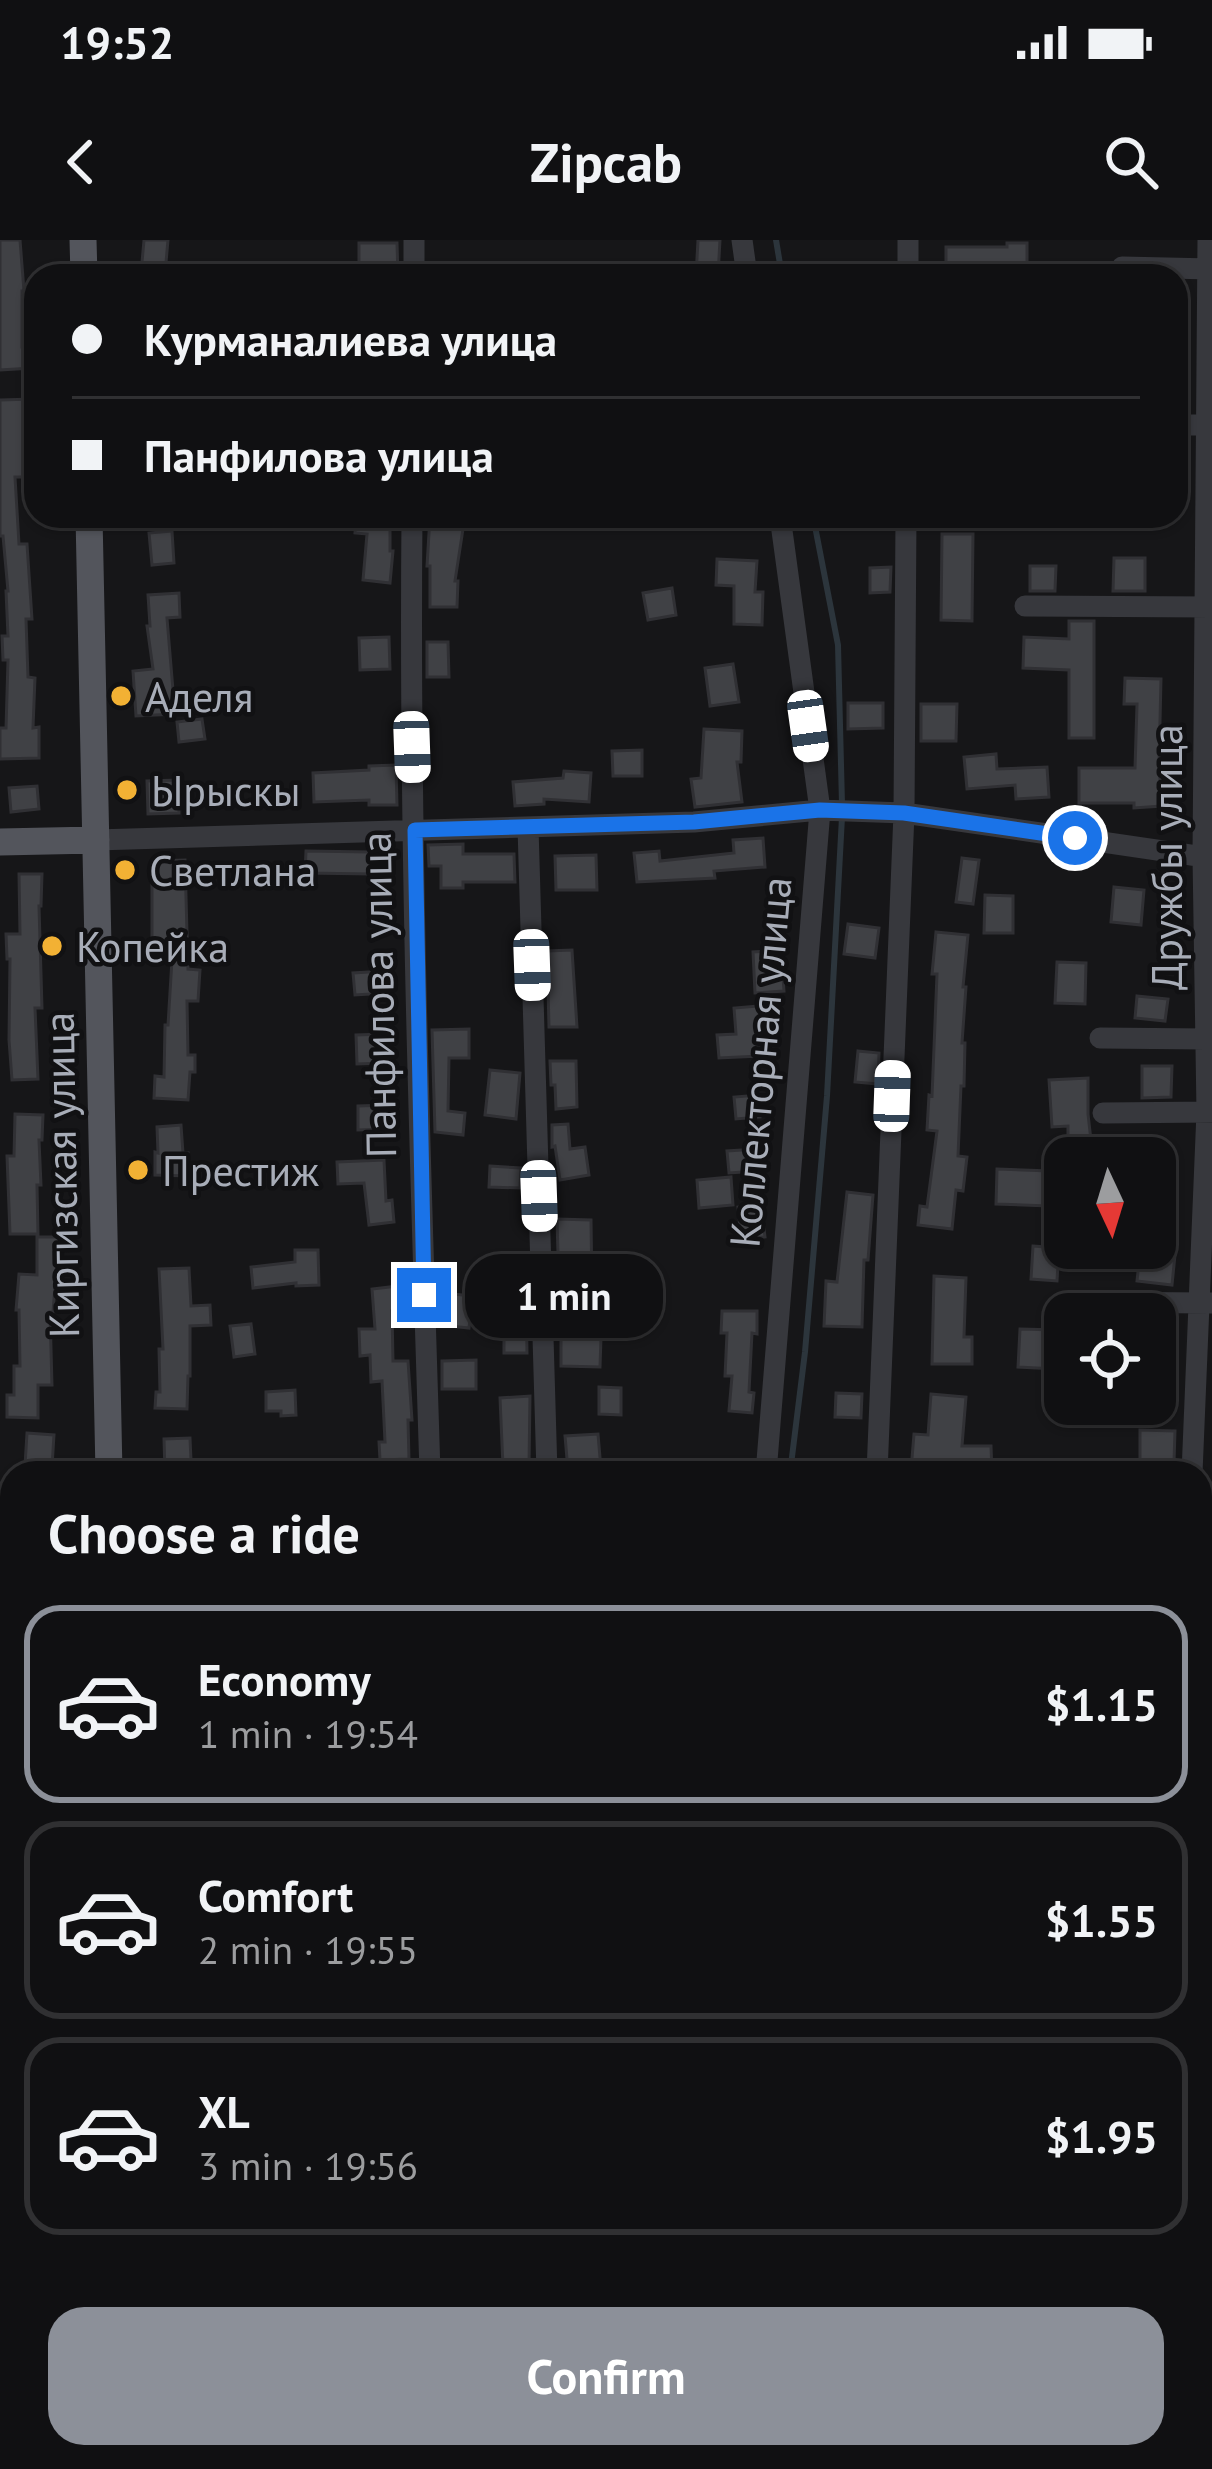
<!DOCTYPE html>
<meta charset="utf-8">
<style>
:root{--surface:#101012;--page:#1e1e20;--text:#f1f3f6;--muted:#9c9d9f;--line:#303032;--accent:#8c9099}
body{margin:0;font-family:"PT Sans",sans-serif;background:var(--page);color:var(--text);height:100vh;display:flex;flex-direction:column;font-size:45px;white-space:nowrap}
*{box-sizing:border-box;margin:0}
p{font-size:39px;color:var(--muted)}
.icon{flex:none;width:66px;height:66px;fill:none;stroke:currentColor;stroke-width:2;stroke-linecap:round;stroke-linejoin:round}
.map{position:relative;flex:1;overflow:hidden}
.sheet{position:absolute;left:0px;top:1221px;width:1212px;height:1008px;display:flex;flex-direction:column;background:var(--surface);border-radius:36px 36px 0 0;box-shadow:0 3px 9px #0004,0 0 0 3px var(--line)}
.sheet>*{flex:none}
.top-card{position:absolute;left:24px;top:24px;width:1164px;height:264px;border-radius:36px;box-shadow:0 3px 9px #0004,0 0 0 3px var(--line);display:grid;align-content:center;height:264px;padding:0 48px;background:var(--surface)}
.needle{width:78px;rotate:176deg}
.fabs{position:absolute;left:1044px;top:897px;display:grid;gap:24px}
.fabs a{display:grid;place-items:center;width:132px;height:132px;border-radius:24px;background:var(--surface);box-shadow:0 3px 9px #0004,0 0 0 3px var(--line);font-size:60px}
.end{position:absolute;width:54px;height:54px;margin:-27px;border:15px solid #1a73e8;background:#fff;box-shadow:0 0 0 6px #fff}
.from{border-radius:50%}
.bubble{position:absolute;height:84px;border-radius:36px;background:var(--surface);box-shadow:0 3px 9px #0004,0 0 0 3px var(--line);font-size:39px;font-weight:800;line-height:84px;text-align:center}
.car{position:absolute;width:36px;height:72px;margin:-36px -18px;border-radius:15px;box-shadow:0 0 9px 3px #0007;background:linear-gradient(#fff 24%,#345 0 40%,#fff 0 76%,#345 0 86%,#fff 0)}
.top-card b{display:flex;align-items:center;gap:42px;height:114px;font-size:45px}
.top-card b+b{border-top:3px solid var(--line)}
.top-card i{width:30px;height:30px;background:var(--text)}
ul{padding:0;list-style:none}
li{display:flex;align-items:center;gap:36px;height:198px;margin:0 24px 18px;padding:0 24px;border:6px solid var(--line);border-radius:36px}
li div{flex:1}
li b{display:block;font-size:45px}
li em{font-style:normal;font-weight:800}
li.selected{border-color:var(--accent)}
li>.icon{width:108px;height:108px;stroke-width:1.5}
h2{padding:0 48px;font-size:54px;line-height:144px}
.primary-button{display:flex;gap:24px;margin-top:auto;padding:24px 48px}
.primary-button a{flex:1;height:138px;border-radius:36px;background:var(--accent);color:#fff;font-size:48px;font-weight:800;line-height:138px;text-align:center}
.status{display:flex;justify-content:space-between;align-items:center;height:84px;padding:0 60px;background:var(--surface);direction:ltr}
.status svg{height:33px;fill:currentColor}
header{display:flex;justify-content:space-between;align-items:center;height:156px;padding:0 48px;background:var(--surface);font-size:54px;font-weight:800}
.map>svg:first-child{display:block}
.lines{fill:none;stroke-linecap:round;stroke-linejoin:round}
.stream{stroke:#2c353c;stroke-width:6}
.building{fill:#404145;stroke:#303034;stroke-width:3}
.minor{stroke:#37383d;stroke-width:21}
.major{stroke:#53555c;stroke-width:27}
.route{stroke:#1a73e8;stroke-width:15}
.poi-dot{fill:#f2b134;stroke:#111113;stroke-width:4.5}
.labels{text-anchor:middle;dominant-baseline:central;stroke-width:9;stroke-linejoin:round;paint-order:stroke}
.poi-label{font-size:42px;fill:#a8adb8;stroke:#111113;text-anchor:start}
.street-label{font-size:42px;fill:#a8adb8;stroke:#111113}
</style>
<div class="status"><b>19:52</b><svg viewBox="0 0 49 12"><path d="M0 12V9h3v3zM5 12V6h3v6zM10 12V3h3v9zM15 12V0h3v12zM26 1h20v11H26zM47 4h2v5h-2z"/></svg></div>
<header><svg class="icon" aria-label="back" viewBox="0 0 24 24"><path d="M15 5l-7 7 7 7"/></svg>Zipcab<svg class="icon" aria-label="search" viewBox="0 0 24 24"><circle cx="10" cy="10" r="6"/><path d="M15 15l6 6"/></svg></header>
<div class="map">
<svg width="1212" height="2229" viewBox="0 0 1212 2229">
<rect width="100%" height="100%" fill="#161618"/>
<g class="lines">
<path class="stream" d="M776 0 782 36
M813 276 838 405 842 564
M790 1233 805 1112 827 856 842 577
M772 2229V2217"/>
</g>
<path class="building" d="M0 0H20L24 51H22V107H31L32 128 0 130Z
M144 0H168L165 34 141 33Z
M698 0H720L718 36H696Z
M359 3H397L398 36H359Z
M1007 3H1027V29H981V36H946V7H1007Z
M32 159 33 188H28V237H15L19 304H27L32 379H26L28 437 35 438 33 488 39 487V518L0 519V488H6L8 420H3L2 396H8L6 351H8L3 296H0V160Z
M356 276H390V311H393L390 343 363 340 367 294 355 293Z
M430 276H465L455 341H458L457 367H430V326H427Z
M172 291 174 323 152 325 149 293Z
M942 294H973L972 381 941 380Z
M1114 318H1145V351H1113Z
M717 319 757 321 755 352H763L762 385 734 384V346L716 345Z
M1030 326H1056L1055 351H1030Z
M891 327 890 352 870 353V328Z
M672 348 676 375 648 380 643 353Z
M179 353 180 377 167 378 175 474 136 476 133 431 153 429 147 386H150L148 355Z
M1069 381H1094V498H1069V430L1023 428 1024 397 1069 399Z
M389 397 390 429 360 430 359 398Z
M427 402H448L449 437H427Z
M733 424 739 462 710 466 705 428Z
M1125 438 1161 439 1159 525 1162 566 1134 568V563H1079V528H1135L1137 464H1124Z
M848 463H883V488L848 489Z
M921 464H957L956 501H921Z
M202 479 205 499 179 502 177 482Z
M704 489 742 491 741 522H737L742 562 695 567 691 539 701 538Z
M642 510V536H613L612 511Z
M996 514 997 529 1047 527 1049 557 1016 559 1015 545 967 549 964 517Z
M396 525 397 565H369V560L314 562 313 533 369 530V526Z
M564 531 591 533 589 562 544 559V564L515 566 513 542 563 538Z
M178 540 179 573 148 574 147 541Z
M37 546 39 569 11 572 9 548Z
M763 598 765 627 714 631 715 638 637 642 634 613 659 611 660 621 734 613 733 600Z
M463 604V614H514L515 642H463V648H441V626H429L428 605Z
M306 611 370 612 371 634 305 633Z
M596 615 597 650H556L555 616Z
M962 618 979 620 973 664 956 662Z
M185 620 188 729 200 730 198 761H187L188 815H195V832H190L188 860 154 858 155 836 164 837 165 785H168L173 703 152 704V621Z
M19 634H42L41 666H39L42 768H35L38 839 12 840 9 800 10 719H7L6 694H20Z
M1114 647 1144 650 1141 685 1111 682Z
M985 655 1013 656V693H984Z
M848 684 879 688 875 718 844 714Z
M936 692 968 695 963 747H966L962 803H965L964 846H961L958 916 967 917 963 951 956 950 952 989 918 985 920 966 927 967 937 891 927 890 929 855 932 856 937 734H932Z
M572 710 577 787H549L547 711Z
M781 710 784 751 755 753 753 712Z
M1057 722 1086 723 1085 764 1055 763Z
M384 731 386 753 355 755 353 733Z
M1137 756 1168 759 1165 781 1135 778Z
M769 765 771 785 758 786 760 816 719 818 717 795 736 794 734 768Z
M469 789V818H449L448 871 465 873 463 895 435 892 432 790Z
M384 794 385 823 357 824 356 795Z
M858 811 879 813 878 844 855 842Z
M550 821H576L577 867 556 869 555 845H551Z
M1142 826H1172L1171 857 1142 858Z
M490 830 520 833 516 879 485 875Z
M1088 838V874L1093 918H1068V886L1052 887 1049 840Z
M758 855 760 877 736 879 734 857Z
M387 865V889L358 890V866Z
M15 874 43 875 42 900H39L41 945H37L38 994H10L7 916H14Z
M568 884 570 909 585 907 589 935 560 940 555 906 552 907V885Z
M181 885 183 913H188V936L155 935V912L158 913 157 887Z
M1155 908 1174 910 1171 938 1155 936Z
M757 909 758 931 729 933 727 911Z
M384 920 386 961 392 960 394 982 369 985 364 943 338 944 337 922Z
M490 926 521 928 520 948 489 947Z
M997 929 1050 931 1048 966 996 964Z
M731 937 733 965 699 968 697 940Z
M847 952 873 955 868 1020H864L862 1087 824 1086 826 1041 837 1042Z
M761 965 765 997 741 999 738 967Z
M557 979 591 980 592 1049H559Z
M37 997H60V1021H57L53 1072H50L52 1145H38V1178L7 1177V1155H14V1126H20L19 1070H16L19 1034 37 1035Z
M1033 1006 1059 1008 1057 1041 1031 1039Z
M295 1010H318L319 1045 296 1046V1043L253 1048 251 1027 295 1022Z
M1140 1012 1175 1015 1172 1045 1137 1041Z
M189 1028 191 1066 210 1065 211 1085 190 1086V1136H188L187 1169 155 1168 156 1152H160L159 1109H163L159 1029Z
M934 1036 966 1038 964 1097H972V1124H932Z
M398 1046 399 1071H392L393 1121H408L412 1180H408L409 1219 380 1220 379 1202H385L382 1141 371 1142 370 1115 360 1116 359 1089H375L372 1049Z
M526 1046 527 1113H504V1064H501L500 1047Z
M443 1053 473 1056 469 1088 440 1085Z
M722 1071H757V1094L752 1093 749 1152 754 1153 752 1173 729 1171 732 1136H725L727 1093H721Z
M251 1084 255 1114 234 1117 230 1086Z
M1020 1089 1057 1090 1055 1129 1018 1127Z
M561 1097 601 1098 600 1127 561 1126Z
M476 1120V1149H442V1121Z
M599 1147 621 1148V1175L599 1174Z
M295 1150 296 1175 281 1176V1171H266V1152Z
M836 1153 862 1154 861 1178 835 1177Z
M931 1154 966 1157 962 1206H991L992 1233 911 1230 914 1194 928 1195Z
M530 1156 529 1227H503L500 1158Z
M1140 1190 1175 1191 1174 1223H1140Z
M27 1193 54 1195 52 1227 25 1225Z
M598 1194 601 1229 568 1231 565 1196Z
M190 1198 191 1220H188L187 1233H165L164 1199Z"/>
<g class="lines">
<path class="minor" d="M742 0 747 36
M1122 27 1212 29
M414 36V0
M908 36V0
M1176 185H1212
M412 276C409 595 420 914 430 1233
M1025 366 1212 367
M528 587 547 1233
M96 600 694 582 820 570 904 573 1212 618
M1100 798 1206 799
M1103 873 1212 872
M1067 1062 1211 1063
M766 1233 820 570 780 276
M877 1233 904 573 906 276
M1192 1233 1207 872 1203 616 1208 0
M1200 1315 1212 1316
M0 1592 12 1591
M1200 1665 1212 1668
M0 1967H12
M1200 2207 1212 2170
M628 2217 650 2229
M795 2218 1142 2223 1153 2229
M603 2229V2217
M754 2229V2217"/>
<path class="major" d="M83 0 84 36
M89 276 109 1233
M0 602 96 600
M199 2217 205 2229"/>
</g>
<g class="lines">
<path class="route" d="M424 1055 415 590 694 582 820 570 904 573 1075 598"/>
</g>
<g class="poi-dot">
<circle cx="121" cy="456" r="12"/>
<circle cx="127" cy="550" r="12"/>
<circle cx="125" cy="630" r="12"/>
<circle cx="52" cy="706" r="12"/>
<circle cx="138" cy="930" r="12"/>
</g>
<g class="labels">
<g class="poi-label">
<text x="145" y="456">Аделя</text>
<text x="151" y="550">Ырыскы</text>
<text x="149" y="630">Светлана</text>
<text x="76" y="706">Копейка</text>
<text x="162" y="930">Престиж</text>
</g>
<g class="street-label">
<text transform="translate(1166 617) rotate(-90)">Дружбы улица</text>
<text transform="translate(378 755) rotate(-91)">Панфилова улица</text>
<text transform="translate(760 822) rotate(-85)">Коллекторная улица</text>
<text transform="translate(61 935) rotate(-91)">Киргизская улица</text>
</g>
</g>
</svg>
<div class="fabs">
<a><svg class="needle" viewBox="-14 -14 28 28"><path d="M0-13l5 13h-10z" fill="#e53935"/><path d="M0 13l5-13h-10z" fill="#9c9d9f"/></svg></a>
<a><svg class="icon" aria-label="locate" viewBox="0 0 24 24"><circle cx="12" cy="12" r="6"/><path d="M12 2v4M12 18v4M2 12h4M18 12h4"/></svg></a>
</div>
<i class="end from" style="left:1075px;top:598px"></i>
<i class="end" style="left:424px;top:1055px"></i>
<div class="bubble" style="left:465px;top:1014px;width:198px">1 min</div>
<i class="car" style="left:808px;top:486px;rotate:172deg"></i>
<i class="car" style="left:412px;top:507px;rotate:178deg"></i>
<i class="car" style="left:532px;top:725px;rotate:178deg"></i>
<i class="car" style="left:892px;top:856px;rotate:2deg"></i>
<i class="car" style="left:539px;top:956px;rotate:178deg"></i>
<div class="top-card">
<b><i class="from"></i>Курманалиева улица</b>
<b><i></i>Панфилова улица</b>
</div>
<section class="sheet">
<h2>Choose a ride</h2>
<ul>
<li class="selected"><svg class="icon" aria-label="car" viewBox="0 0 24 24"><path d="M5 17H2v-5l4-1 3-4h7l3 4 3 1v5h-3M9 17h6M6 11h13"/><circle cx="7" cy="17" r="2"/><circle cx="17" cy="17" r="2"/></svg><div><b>Economy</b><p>1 min · 19:54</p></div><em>$1.15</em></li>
<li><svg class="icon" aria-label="car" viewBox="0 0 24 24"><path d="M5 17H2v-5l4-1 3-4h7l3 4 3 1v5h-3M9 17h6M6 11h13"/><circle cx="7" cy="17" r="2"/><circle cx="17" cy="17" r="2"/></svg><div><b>Comfort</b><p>2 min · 19:55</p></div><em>$1.55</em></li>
<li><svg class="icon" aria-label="car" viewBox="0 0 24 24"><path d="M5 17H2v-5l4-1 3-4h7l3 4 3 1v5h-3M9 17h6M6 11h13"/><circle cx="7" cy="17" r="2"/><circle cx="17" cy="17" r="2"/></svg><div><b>XL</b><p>3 min · 19:56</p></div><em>$1.95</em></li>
</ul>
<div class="primary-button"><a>Confirm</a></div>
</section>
</div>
